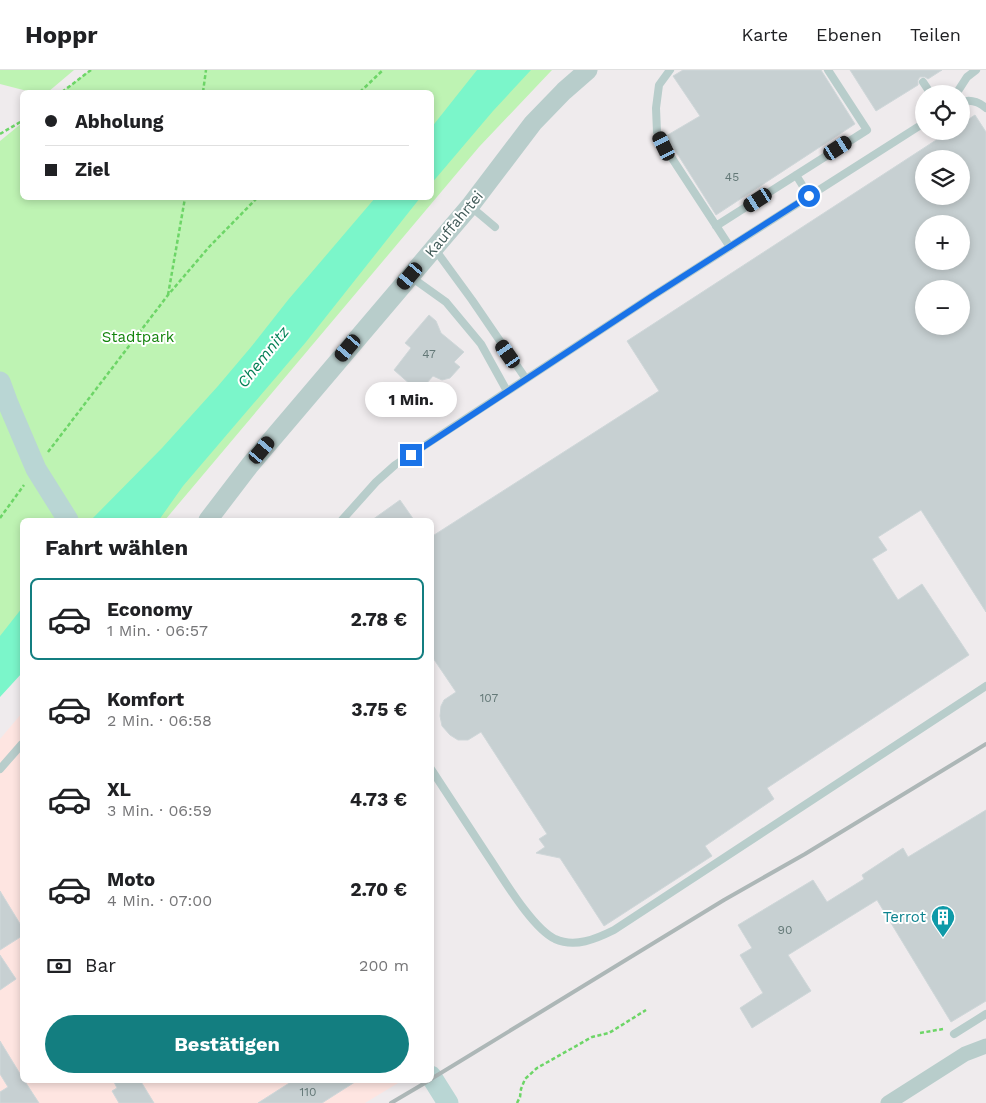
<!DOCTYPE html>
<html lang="de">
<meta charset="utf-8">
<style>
:root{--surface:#fff;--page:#f2f2f2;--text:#202124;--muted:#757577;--line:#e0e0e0;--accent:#137e80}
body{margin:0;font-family:"Work Sans",sans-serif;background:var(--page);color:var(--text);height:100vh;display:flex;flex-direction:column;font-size:19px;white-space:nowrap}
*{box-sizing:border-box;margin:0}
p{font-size:16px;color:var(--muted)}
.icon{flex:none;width:28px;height:28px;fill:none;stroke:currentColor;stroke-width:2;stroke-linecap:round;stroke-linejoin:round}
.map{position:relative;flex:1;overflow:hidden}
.drawer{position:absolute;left:20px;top:448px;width:414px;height:565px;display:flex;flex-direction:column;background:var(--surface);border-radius:8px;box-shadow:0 2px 8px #0003}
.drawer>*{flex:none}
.top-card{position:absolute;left:20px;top:20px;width:414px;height:110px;border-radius:8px;box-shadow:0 2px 8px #0003;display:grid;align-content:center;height:110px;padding:0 25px;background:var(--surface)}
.buttons{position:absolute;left:915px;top:15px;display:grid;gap:10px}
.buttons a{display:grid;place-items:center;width:55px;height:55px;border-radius:50%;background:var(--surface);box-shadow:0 2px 8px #0003;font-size:25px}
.end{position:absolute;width:22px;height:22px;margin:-11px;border:6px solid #1a73e8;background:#fff;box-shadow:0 0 0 2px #fff}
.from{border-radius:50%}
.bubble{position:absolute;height:35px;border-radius:18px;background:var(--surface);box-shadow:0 2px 8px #0003;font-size:16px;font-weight:700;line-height:35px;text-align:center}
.car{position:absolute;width:15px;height:30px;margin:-15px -8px;border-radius:6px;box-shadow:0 0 4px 1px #0007;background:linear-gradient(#222 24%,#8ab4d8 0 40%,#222 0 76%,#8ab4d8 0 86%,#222 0)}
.top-card b{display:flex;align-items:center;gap:18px;height:48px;font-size:19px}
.top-card b+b{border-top:1px solid var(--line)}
.top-card i{width:12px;height:12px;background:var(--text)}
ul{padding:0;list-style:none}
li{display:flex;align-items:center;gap:15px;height:82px;margin:0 10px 8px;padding:0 15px;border:2px solid transparent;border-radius:8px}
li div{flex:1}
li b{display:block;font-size:19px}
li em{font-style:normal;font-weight:700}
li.current{border-color:var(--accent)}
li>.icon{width:45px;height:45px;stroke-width:1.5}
h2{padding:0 25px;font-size:22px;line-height:60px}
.pay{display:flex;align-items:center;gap:12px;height:55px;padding:0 25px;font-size:19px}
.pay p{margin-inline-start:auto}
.primary-button{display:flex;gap:10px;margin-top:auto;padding:10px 25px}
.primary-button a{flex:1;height:58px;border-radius:30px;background:var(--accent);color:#fff;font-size:20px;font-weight:700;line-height:58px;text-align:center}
header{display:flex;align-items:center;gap:30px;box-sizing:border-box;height:70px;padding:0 25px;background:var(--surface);border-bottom:1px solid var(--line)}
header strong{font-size:24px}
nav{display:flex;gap:28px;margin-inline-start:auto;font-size:18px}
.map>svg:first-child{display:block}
.commercial{fill:#fee5e1}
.green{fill:#bef3b3}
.water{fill:#7bf6ca}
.building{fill:#c7d0d2;stroke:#cfd7d9;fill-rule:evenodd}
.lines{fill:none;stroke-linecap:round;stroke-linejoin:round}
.path{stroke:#6dd567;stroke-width:2.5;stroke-dasharray:4 2.5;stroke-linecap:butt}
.service{stroke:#b8cdcb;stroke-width:8}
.minor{stroke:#b8cdcb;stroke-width:15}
.tertiary{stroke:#b8cdcb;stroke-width:19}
.secondary{stroke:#b9d6d4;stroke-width:21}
.rail{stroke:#adb7b7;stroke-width:4}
.route{stroke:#1a73e8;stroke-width:6}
.labels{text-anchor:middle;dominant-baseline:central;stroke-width:4;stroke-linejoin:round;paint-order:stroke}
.number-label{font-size:12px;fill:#637877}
.street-label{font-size:15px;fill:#425b59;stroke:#fff}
.park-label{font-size:15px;fill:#13840c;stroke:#fff}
.culture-label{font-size:15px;fill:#0d838f;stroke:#fff;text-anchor:end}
.water-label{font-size:16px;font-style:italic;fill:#058056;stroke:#fff}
</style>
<header>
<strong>Hoppr</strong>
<nav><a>Karte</a><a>Ebenen</a><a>Teilen</a></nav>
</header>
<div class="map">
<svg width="986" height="1033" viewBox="0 0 986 1033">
<rect width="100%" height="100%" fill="#efebed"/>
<path class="commercial" d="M22 643V1010H403L365 1033H0V669Z"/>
<path class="green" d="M0 0H74L48 22H31L0 14Z
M90 0H552L479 77 165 450H22V559L0 585V71L22 53V128H431V22H62Z"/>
<path class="water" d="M477 0H531L493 41 431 114V58Z
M375 128H420L306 272 183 416 159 450H91L162 378 218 316 251 277 288 230Z
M22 538V603L0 627V566Z"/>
<path class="building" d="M683 0H821L855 54 716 145 666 66 700 46 673 6Z
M850 0H942L928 9 925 7H920L918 10V15L876 41Z
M975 45 986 62V542L921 440 878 467 887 480 872 489 898 530 922 514 969 585 767 718 774 729 705 776 712 786 604 856 560 788 536 783 545 777 539 769 547 764 481 662 468 670H458L450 665 442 656 440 646 441 636 444 630 456 622 431 585V467L659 321 627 271 950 61H961V54ZM924 89H961V126H924ZM924 154H961V191H924ZM924 219H961V256H924Z
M429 245 436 251 441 263 464 282 454 292 460 297 450 308 442 310 433 306 419 322 394 300 411 278 405 273Z
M400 430 414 450H372Z
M986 740V931L951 952 877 830 788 885 811 921 752 958 740 938 763 923 740 885 752 878 738 855 813 810 827 832 864 809 862 805 903 778 908 787Z
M0 821 22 857V866L0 880Z
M0 885 16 909 0 920Z
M0 971 22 1007V1010H24L39 1033H0V1022L8 1017 0 1004Z
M113 1010H140L154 1033H119L112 1021 117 1018Z
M294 1010H358L322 1033H258Z"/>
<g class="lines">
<path class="path" d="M62 22 91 0
M203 22 206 0
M360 22 383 0
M0 64 22 51
M168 225 185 128
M48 382 168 225 209 177 257 128
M0 448 24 415
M920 963 943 959
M517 1033 520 1027 521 1019 525 1009 537 998 592 967 609 963 646 940"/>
<path class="service" d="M670 0 659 15 656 38 657 62 664 76 730 177
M923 12 931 24
M956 24 967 7 976 0
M961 32C970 29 979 32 986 38
M796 105 809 126
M470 136 495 157
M716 156 867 60 828 0
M434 178 472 230 526 309
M411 207 446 232 481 274 507 321
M342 450 376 412 395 395 651 227 924 53
M0 699 22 674
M431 699C450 728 469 757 488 786 503 808 532 858 555 869 575 878 596 869 614 860L986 616
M954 964 986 944"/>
<path class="minor" d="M888 1033 965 984 986 976"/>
<path class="tertiary" d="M208 450 250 395 470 136 533 53 564 21 588 0"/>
<path class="secondary" d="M0 312 7 331 36 399 68 450
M431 1006 448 1033"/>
<path class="rail" d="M431 1009 724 830 805 784 986 674
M391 1033 430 1010"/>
</g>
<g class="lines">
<path class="route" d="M411 385 651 227 809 126"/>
</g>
<defs>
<g id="building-pin" transform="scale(1.25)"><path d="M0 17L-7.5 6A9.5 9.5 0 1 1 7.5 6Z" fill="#0f9aa8" stroke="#fff"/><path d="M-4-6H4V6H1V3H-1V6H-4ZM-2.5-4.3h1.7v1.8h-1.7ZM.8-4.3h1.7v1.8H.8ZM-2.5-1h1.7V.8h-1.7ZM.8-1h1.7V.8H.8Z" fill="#fff"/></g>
</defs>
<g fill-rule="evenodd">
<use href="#building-pin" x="943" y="847"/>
</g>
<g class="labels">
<g class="number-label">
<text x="732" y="107">45</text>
<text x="429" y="284">47</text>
<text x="489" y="628">107</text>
<text x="785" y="860">90</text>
<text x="308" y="1022">110</text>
</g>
<g class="street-label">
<text transform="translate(454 154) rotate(-50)">Kauffahrtei</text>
</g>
<g class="park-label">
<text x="138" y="267">Stadtpark</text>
</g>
<g class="culture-label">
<text x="926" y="847">Terrot</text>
</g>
<g class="water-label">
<text transform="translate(263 287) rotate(-52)">Chemnitz</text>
</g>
</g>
</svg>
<div class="buttons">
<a><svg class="icon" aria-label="locate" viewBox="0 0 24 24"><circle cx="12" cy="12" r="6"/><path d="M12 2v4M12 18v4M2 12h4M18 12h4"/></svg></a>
<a><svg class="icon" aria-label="layers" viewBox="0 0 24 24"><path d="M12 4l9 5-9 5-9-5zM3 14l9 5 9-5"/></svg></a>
<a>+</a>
<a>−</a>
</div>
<i class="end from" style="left:809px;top:126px"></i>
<i class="end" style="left:411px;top:385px"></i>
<div class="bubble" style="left:365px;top:312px;width:92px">1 Min.</div>
<i class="car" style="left:664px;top:76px;rotate:334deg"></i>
<i class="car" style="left:838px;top:78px;rotate:57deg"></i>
<i class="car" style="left:758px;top:130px;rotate:237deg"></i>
<i class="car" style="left:410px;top:206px;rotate:220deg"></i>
<i class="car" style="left:348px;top:278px;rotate:220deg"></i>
<i class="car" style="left:508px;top:284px;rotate:325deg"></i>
<i class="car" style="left:262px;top:380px;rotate:40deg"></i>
<div class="top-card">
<b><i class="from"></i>Abholung</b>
<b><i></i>Ziel</b>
</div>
<section class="drawer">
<h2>Fahrt wählen</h2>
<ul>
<li class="current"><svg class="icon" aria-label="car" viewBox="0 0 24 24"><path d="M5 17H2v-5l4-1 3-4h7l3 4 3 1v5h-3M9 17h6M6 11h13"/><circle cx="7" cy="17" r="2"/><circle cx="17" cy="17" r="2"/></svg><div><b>Economy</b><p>1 Min. · 06:57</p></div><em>2.78 €</em></li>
<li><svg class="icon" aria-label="car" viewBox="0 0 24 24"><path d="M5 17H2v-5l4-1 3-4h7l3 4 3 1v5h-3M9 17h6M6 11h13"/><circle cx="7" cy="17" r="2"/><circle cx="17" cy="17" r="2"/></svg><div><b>Komfort</b><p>2 Min. · 06:58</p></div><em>3.75 €</em></li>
<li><svg class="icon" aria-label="car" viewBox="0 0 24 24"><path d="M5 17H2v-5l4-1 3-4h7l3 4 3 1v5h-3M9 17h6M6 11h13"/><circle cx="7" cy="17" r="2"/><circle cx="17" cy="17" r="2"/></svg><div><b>XL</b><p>3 Min. · 06:59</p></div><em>4.73 €</em></li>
<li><svg class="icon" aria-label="car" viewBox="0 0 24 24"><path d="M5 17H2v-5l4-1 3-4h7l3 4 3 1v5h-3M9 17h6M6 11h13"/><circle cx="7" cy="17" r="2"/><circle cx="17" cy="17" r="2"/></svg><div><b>Moto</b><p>4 Min. · 07:00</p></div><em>2.70 €</em></li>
</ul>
<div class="pay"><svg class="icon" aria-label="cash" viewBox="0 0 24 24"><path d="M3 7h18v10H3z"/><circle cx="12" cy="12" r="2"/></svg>Bar<p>200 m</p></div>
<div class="primary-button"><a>Bestätigen</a></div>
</section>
</div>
